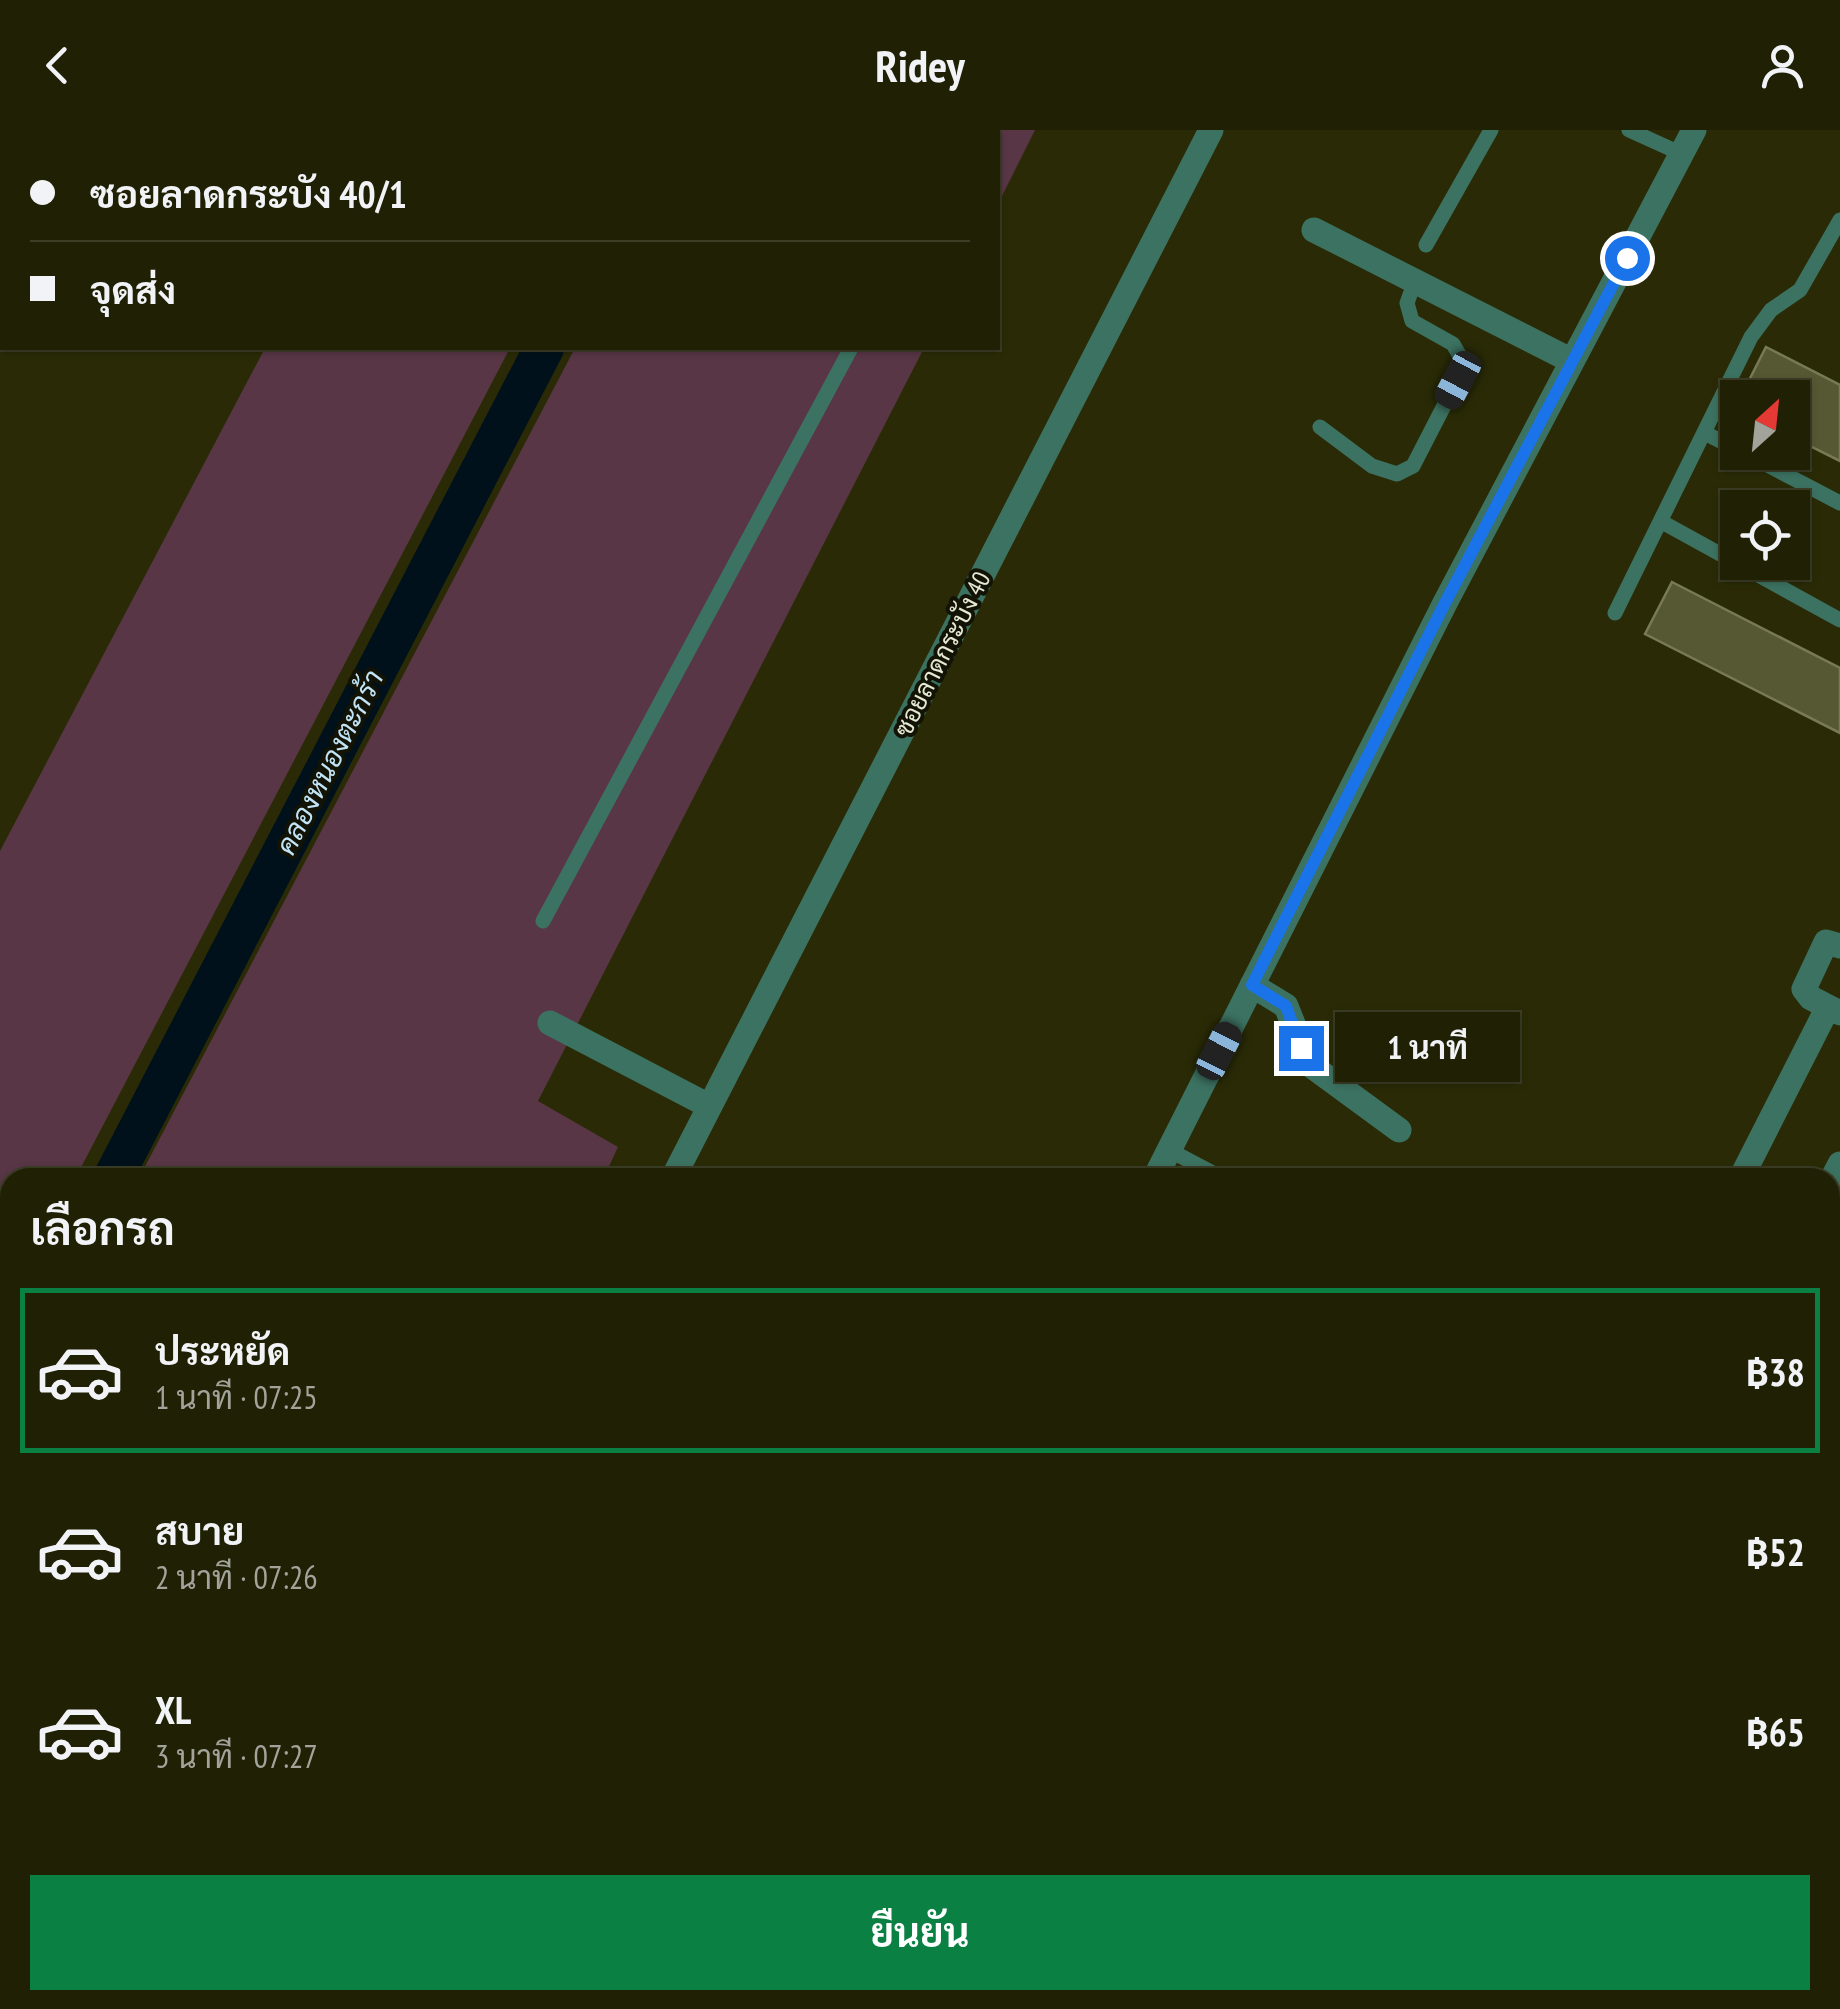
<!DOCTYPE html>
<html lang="th">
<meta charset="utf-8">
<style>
:root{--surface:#202004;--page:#28280e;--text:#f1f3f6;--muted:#a2a39a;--line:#3d3e26;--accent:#0b8043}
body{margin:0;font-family:"PT Sans Narrow",Sarabun,sans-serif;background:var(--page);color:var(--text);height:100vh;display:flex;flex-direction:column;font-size:38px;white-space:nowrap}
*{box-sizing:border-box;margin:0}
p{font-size:32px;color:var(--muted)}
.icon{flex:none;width:55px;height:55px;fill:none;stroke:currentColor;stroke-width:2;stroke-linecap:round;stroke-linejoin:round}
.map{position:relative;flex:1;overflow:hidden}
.details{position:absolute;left:0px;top:1038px;width:1840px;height:842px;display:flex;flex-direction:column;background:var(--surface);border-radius:30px 30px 0 0;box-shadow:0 2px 8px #0004,0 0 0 2px var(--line)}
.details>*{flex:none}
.guide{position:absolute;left:0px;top:0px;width:1000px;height:220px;box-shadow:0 2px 8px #0004,0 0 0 2px var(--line);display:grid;align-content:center;height:220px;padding:0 30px;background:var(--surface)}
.needle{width:65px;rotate:27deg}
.fabs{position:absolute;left:1720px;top:250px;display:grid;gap:20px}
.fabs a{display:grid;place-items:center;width:90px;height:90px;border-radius:0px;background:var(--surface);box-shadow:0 2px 8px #0004,0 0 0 2px var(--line);font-size:50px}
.end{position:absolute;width:45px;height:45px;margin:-22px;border:12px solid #1a73e8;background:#fff;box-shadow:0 0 0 5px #fff}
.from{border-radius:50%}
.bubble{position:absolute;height:70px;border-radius:0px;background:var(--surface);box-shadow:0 2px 8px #0004,0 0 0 2px var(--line);font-size:32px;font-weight:700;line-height:70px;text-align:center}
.car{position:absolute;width:30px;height:60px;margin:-30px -15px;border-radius:12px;box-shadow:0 0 8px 2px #0007;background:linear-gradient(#222 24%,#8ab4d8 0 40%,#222 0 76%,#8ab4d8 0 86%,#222 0)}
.guide b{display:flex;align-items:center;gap:35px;height:95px;font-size:38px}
.guide b+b{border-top:2px solid var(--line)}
.guide i{width:25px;height:25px;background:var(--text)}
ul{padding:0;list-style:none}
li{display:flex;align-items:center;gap:30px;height:165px;margin:0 20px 15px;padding:0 10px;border:5px solid transparent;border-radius:0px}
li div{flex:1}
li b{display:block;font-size:38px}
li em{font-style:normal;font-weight:700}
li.current{border-color:var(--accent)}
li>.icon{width:90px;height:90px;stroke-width:1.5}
h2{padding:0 30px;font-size:45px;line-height:120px}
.button{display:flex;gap:20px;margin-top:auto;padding:20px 30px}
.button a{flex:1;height:115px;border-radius:0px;background:var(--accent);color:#fff;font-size:40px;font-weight:700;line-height:115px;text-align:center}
header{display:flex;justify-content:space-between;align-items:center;height:130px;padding:0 30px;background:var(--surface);font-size:45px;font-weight:700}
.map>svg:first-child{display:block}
.green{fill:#583645}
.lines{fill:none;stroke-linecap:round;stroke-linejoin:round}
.canal{stroke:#01111b;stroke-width:40}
.building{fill:#565834;stroke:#777a54;stroke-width:2.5}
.lane{stroke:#3c7261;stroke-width:15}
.street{stroke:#3c7261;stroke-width:25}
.route{stroke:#1a73e8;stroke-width:12}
.labels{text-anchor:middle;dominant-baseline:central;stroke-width:8;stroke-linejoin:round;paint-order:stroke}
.street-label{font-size:25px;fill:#e6e9d4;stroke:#121305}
.water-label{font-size:28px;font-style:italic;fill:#c1e4f7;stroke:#121305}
</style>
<header><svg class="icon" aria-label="back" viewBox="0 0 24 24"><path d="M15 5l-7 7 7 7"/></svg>Ridey<svg class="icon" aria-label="person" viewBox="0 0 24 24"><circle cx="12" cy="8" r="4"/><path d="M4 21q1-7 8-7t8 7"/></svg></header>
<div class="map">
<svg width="1840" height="1879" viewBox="0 0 1840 1879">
<rect width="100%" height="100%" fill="#2a2b06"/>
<path class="green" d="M689 0H1035L998 74V2Z
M265 218H510L76 1047 10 1048V1174L0 1193V721Z
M575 218H924L538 971 618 1017 604 1047 139 1048Z
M10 1293V1870H72L68 1879H0V1312Z
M439 1870H732L727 1879H435Z
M815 1870H1403L1398 1879H810Z"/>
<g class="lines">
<path class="canal" d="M655 2 657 0
M113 1048 544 218
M0 1265 10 1246"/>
</g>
<path class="building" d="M1766 217 1840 255V331L1792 307V268H1740Z
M1672 452 1840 538V603L1645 504Z"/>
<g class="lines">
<path class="lane" d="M1629 0 1682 24
M967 2 969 0
M0 23 2 24
M1426 115 1491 0
M1320 297 1372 336 1397 344 1413 336 1465 235 1453 214 1412 191 1407 173 1415 151
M1705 303 1738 320
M1743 322 1840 373
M1662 392 1840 490
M1615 483 1751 207 1771 180 1800 160 1840 90
M543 791 851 218
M1169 1020 1222 1048
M1830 1192 1840 1189
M1830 1282 1840 1287
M1830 1494 1840 1496
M729 1879 733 1870"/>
<path class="street" d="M1314 100 1572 231
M1840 816 1826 812 1804 859 1811 868 1840 883
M1252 855 1286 876 1309 934 1399 1000
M550 893 709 976
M673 1048 1211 0
M1155 1048 1445 473 1694 0
M1741 1048 1828 877
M1830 1053 1840 1034
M1659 1870 1676 1879
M246 1879 250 1870
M1409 1879 1414 1870"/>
</g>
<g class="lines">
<path class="route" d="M1301 918 1286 876 1252 855 1445 473 1627 128"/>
</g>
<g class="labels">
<g class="street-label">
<text transform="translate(942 524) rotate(-63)">ซอยลาดกระบัง 40</text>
</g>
<g class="water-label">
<text transform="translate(329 632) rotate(-63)">คลองหนองตะกร้า</text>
</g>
</g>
</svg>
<div class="fabs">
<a><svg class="needle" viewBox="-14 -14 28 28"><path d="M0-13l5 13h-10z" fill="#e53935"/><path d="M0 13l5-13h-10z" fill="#a2a39a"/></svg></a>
<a><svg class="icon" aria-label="locate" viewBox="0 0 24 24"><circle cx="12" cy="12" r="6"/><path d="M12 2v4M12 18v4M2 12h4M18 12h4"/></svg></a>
</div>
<i class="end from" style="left:1627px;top:128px"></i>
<i class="end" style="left:1301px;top:918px"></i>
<div class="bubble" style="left:1335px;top:882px;width:185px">1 นาที</div>
<i class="car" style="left:1458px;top:250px;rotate:208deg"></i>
<i class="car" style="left:1219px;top:921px;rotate:27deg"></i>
<div class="guide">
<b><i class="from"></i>ซอยลาดกระบัง 40/1</b>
<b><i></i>จุดส่ง</b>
</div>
<section class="details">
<h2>เลือกรถ</h2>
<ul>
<li class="current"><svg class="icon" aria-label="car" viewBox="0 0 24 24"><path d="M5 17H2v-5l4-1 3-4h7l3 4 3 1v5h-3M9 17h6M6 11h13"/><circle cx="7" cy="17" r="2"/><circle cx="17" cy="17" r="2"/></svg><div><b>ประหยัด</b><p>1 นาที · 07:25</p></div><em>฿38</em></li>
<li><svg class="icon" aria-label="car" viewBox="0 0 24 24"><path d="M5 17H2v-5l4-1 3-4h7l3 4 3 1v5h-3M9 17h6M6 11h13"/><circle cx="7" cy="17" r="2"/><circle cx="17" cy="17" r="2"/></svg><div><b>สบาย</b><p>2 นาที · 07:26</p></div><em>฿52</em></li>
<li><svg class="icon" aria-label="car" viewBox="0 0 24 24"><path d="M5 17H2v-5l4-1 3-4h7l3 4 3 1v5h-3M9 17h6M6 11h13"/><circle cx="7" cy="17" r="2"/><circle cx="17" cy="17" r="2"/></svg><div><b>XL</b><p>3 นาที · 07:27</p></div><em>฿65</em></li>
</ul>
<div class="button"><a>ยืนยัน</a></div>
</section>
</div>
